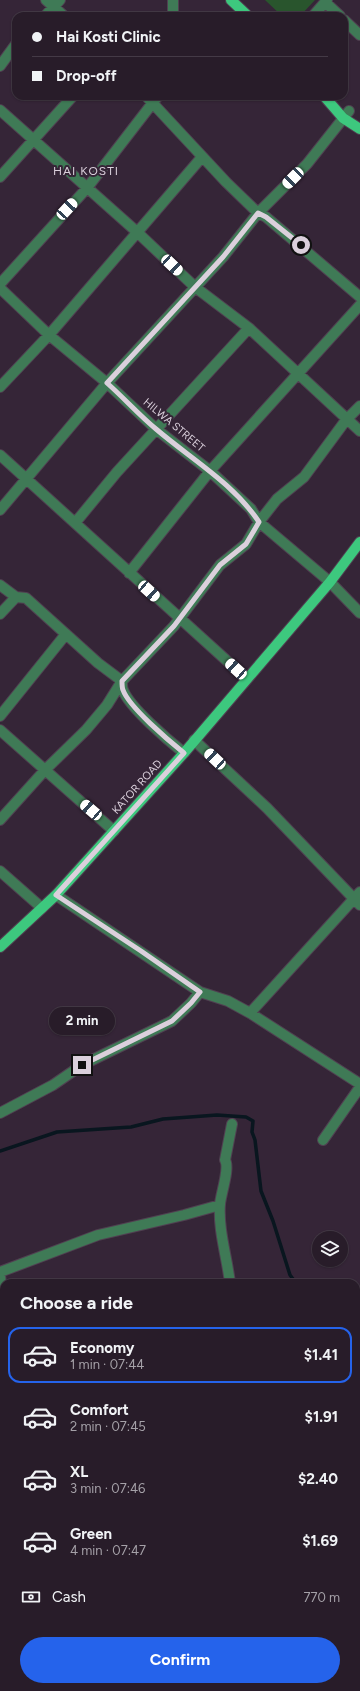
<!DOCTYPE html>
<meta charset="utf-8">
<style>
:root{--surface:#281c29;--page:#342935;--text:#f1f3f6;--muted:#a5a1a8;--line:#443a46;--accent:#2563eb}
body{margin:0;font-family:Figtree,sans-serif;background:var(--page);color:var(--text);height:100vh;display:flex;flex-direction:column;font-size:15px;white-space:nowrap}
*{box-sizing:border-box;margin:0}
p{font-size:13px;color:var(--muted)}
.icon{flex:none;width:22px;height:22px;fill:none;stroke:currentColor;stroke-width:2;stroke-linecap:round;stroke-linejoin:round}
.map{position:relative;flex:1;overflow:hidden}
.details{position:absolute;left:0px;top:1279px;width:360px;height:412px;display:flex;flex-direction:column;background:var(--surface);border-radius:12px 12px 0 0;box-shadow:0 1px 3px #0004,0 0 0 1px var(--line)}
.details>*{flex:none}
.top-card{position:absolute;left:12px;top:12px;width:336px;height:88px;border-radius:12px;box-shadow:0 1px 3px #0004,0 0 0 1px var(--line);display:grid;align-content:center;height:88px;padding:0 20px;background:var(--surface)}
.buttons{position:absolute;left:312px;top:1231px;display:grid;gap:8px}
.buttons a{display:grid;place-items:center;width:36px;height:36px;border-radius:50%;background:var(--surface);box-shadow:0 1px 3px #0004,0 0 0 1px var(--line);font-size:20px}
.end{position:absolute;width:18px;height:18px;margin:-9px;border:5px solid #dbd0dc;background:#111;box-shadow:0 0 0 2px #111}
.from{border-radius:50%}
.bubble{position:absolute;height:28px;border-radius:14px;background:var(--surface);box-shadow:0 1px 3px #0004,0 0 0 1px var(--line);font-size:13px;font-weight:700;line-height:28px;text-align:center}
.car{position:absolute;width:12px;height:24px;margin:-12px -6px;border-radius:5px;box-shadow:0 0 3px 1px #0007;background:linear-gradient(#fff 24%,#345 0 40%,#fff 0 76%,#345 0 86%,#fff 0)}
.top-card b{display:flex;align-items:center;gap:14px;height:38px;font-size:15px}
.top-card b+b{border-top:1px solid var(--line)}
.top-card i{width:10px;height:10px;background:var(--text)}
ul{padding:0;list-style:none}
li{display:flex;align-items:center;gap:12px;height:56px;margin:0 8px 6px;padding:0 12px;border:2px solid transparent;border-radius:12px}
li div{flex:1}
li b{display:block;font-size:15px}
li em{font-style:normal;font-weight:700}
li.active{border-color:var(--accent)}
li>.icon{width:36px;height:36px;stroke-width:1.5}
h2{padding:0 20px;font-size:18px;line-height:48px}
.pay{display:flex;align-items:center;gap:10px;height:44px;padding:0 20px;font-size:15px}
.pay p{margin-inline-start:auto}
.cta{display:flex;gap:8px;margin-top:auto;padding:8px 20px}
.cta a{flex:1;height:46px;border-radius:24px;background:var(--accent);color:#fff;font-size:16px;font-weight:700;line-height:46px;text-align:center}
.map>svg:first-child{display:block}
.green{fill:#29552d}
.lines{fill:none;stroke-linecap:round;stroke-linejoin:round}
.stream{stroke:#09161f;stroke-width:3.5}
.minor-casing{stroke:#504051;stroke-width:12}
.major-casing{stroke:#504051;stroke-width:12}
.minor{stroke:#3f7a56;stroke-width:10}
.major{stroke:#3dc87e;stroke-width:10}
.route{stroke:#dbd0dc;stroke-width:5}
.labels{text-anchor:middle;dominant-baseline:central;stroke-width:4;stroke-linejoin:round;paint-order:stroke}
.street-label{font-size:11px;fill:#dbd0dc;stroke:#352537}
.neighbourhood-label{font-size:12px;letter-spacing:1px;fill:#dbd0dc;stroke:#352537}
</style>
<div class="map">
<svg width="360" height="1691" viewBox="0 0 360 1691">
<rect width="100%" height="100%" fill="#352537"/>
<path class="green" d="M265 0H315L300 16H282Z"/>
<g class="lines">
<path class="stream" d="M0 1151 57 1132 131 1127 163 1119 217 1115 246 1117 253 1121 252 1132 255 1140 261 1191 273 1221 290 1275 296 1283
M356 1352 360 1354"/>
<g class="minor-casing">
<path id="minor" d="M46 0 64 16
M173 0V16
M325 2 340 16
M45 16 60 0
M313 16 327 0
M344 20 360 35
M0 66 16 44
M146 96 226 182 258 213 266 217 360 297
M0 110 137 232 195 287 249 328 360 431
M0 177 73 96
M0 284 87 188 158 96
M0 288 49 335 107 383 156 429 210 471 251 509 259 522 330 582 360 613
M0 387 49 335 202 157
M0 455 247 679
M0 510 107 383 223 257 258 213 307 164 349 111
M75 523 117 472 249 328
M129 573 210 471 360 305
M0 585 16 597 26 598 98 663 122 681C122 684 122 688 123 690 129 707 169 741 184 753
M0 614 16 597
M0 716 66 634
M0 730 114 831
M194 740 267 808 360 905
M0 820 45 770 86 730 107 705 122 681 174 626 220 565 246 544 259 522 277 499 304 477 346 420 360 406
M0 871 42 908
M56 895 200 992 228 1001 250 1013 360 1084
M250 1013 360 892
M0 1113 53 1085 82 1065 172 1021 191 1003 200 992
M323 1140 360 1087
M0 1272 98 1235 184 1215 220 1205
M0 1275 4 1309
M230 1283C227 1257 218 1230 220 1204 221 1193 230 1168 225 1160L232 1124
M0 1388 4 1386
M356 1486 360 1485
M0 1489 4 1488
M0 1563 4 1573
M0 1639 4 1637
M356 1640 360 1657
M28 1691V1687
M139 1691V1687
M214 1691V1687"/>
</g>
<g class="major-casing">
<path id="major" d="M231 0 248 16
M324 96 343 118 360 129
M0 947 56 895 184 753 330 582 360 542"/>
</g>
<use href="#minor" class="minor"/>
<use href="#major" class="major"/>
</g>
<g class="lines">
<path class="route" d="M82 1065 172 1021 191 1003 200 992 141 951 56 895 184 753C169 741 129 707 123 690 122 688 122 684 122 681L174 626 220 565 246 544 259 522C233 483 191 459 156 429 139 415 124 398 107 383L223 257 258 213 266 217 301 245"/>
</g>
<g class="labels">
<g class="street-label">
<text transform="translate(174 425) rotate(40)">HILWA STREET</text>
<text transform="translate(137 787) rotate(-48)">KATOR ROAD</text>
</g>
<g class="neighbourhood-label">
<text x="86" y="171">HAI KOSTI</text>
</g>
</g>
</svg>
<div class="buttons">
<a><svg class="icon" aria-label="layers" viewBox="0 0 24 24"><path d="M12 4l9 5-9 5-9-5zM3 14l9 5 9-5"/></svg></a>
</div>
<i class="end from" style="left:301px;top:245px"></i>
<i class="end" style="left:82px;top:1065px"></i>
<div class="bubble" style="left:49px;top:1007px;width:66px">2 min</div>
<i class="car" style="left:293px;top:178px;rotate:225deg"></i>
<i class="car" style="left:67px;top:209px;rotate:43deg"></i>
<i class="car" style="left:172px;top:265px;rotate:133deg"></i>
<i class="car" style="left:149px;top:591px;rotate:132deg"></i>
<i class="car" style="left:236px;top:669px;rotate:312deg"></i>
<i class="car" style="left:215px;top:759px;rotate:313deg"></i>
<i class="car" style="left:91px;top:810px;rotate:311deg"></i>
<div class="top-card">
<b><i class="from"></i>Hai Kosti Clinic</b>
<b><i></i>Drop-off</b>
</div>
<section class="details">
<h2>Choose a ride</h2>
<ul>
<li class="active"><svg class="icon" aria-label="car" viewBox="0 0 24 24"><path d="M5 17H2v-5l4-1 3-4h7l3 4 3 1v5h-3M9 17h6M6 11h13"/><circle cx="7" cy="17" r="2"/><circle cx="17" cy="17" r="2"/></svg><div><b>Economy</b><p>1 min · 07:44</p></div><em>$1.41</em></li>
<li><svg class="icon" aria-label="car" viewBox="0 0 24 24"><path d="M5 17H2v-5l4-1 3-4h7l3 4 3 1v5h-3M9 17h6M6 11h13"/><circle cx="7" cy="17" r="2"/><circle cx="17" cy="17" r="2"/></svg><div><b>Comfort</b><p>2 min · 07:45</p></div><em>$1.91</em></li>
<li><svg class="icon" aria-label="car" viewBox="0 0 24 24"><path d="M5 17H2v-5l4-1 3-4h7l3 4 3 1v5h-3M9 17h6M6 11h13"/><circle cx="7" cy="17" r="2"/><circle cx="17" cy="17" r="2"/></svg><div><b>XL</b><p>3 min · 07:46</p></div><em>$2.40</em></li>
<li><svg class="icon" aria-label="car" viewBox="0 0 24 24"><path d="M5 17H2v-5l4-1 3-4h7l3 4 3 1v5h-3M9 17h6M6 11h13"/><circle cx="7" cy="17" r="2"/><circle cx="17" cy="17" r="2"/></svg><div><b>Green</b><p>4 min · 07:47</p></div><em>$1.69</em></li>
</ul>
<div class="pay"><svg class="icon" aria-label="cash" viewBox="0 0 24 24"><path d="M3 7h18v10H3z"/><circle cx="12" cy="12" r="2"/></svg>Cash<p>770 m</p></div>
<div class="cta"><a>Confirm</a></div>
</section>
</div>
